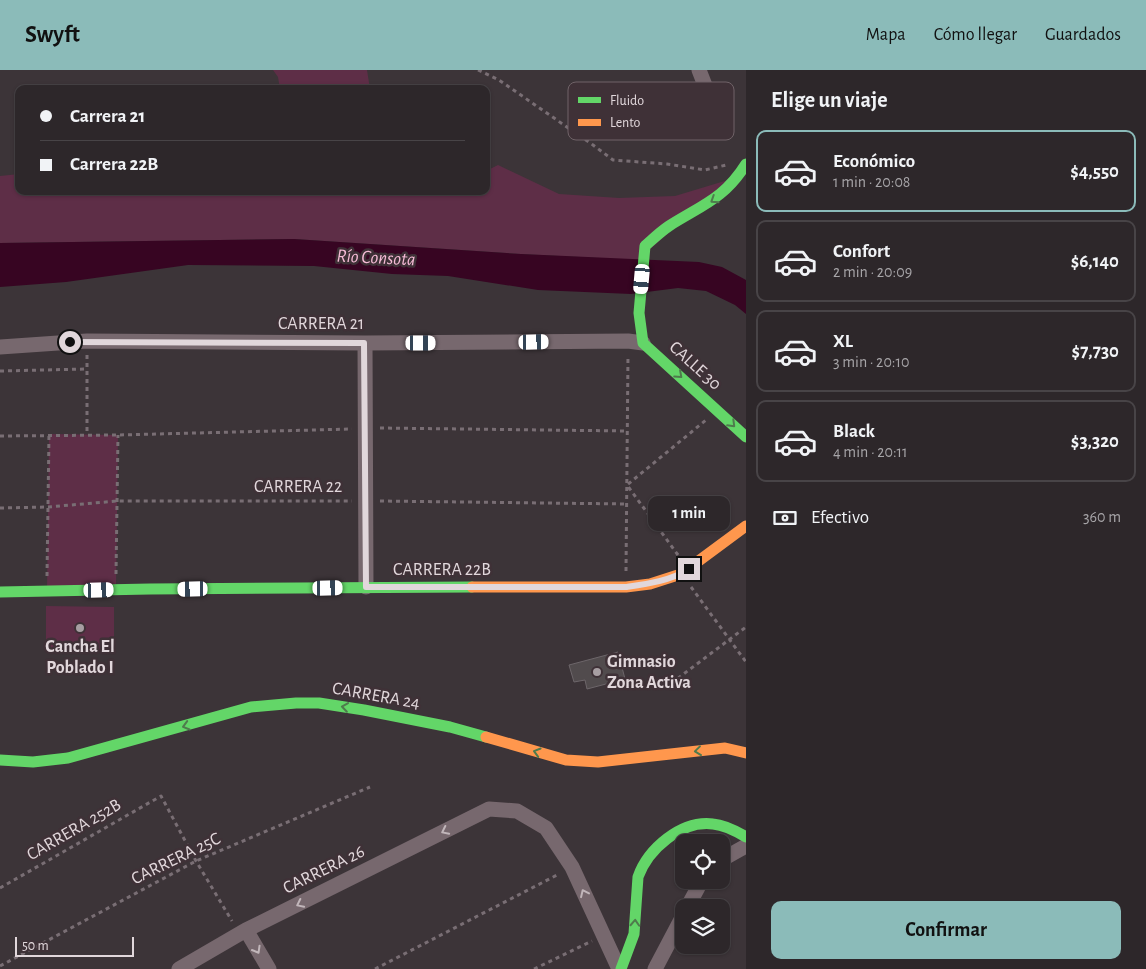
<!DOCTYPE html>
<html lang="es">
<meta charset="utf-8">
<style>
:root{--surface:#2d272a;--page:#393336;--text:#f1f3f6;--muted:#a7a5a8;--line:#484447;--accent:#8bbbb9}
body{margin:0;font-family:"Alegreya Sans",sans-serif;background:var(--page);color:var(--text);height:100vh;display:flex;flex-direction:column;font-size:19px;white-space:nowrap}
*{box-sizing:border-box;margin:0}
p{font-size:16px;color:var(--muted)}
.icon{flex:none;width:28px;height:28px;fill:none;stroke:currentColor;stroke-width:2;stroke-linecap:round;stroke-linejoin:round}
.map{position:relative;flex:1;overflow:hidden}
.panel{display:flex;flex-direction:column;background:var(--surface);width:400px}
.panel>*{flex:none}
.hud{position:absolute;left:15px;top:15px;width:475px;height:110px;border-radius:10px;box-shadow:0 1px 4px #0004,0 0 0 1px var(--line);display:grid;align-content:center;height:110px;padding:0 25px;background:var(--surface)}
.buttons{position:absolute;left:675px;top:764px;display:grid;gap:10px}
.buttons a{display:grid;place-items:center;width:55px;height:55px;border-radius:10px;background:var(--surface);box-shadow:0 1px 4px #0004,0 0 0 1px var(--line);font-size:25px}
.scale{position:absolute;left:15px;bottom:12px;width:119px;box-sizing:border-box;padding-left:5px;border:2px solid #e1d7db;border-top:0;font-size:14px;line-height:18px;white-space:nowrap;color:#e1d7db;-webkit-text-stroke:4px #3f3137;paint-order:stroke}
.end{position:absolute;width:22px;height:22px;margin:-11px;border:6px solid #e1d7db;background:#111;box-shadow:0 0 0 2px #111}
.from{border-radius:50%}
.bubble{position:absolute;height:35px;border-radius:10px;background:var(--surface);box-shadow:0 1px 4px #0004,0 0 0 1px var(--line);font-size:16px;font-weight:600;line-height:35px;text-align:center}
.car{position:absolute;width:15px;height:30px;margin:-15px -8px;border-radius:6px;box-shadow:0 0 4px 1px #0007;background:linear-gradient(#fff 24%,#345 0 40%,#fff 0 76%,#345 0 86%,#fff 0)}
.hud b{display:flex;align-items:center;gap:18px;height:48px;font-size:19px}
.hud b+b{border-top:1px solid var(--line)}
.hud i{width:12px;height:12px;background:var(--text)}
ul{padding:0;list-style:none}
li{display:flex;align-items:center;gap:15px;height:82px;margin:0 10px 8px;padding:0 15px;border:2px solid var(--line);border-radius:10px}
li div{flex:1}
li b{display:block;font-size:19px}
li em{font-style:normal;font-weight:600}
li.active{border-color:var(--accent)}
li>.icon{width:45px;height:45px;stroke-width:1.5}
h2{padding:0 25px;font-size:22px;line-height:60px}
.pay{display:flex;align-items:center;gap:12px;height:55px;padding:0 25px;font-size:19px}
.pay p{margin-inline-start:auto}
.button{display:flex;gap:10px;margin-top:auto;padding:10px 25px}
.button a{flex:1;height:58px;border-radius:10px;background:var(--accent);color:#111;font-size:20px;font-weight:600;line-height:58px;text-align:center}
header{display:flex;align-items:center;gap:30px;box-sizing:border-box;height:70px;padding:0 25px;background:var(--accent);color:#111}
header strong{font-size:24px}
nav{display:flex;gap:28px;margin-inline-start:auto;font-size:18px}
main{display:flex;flex:1;min-height:0}
.map>svg:first-child{display:block}
.green{fill:#5e2e47}
.water{fill:#370522}
.building{fill:#514b4d;stroke:#6d666a}
.lines{fill:none;stroke-linecap:round;stroke-linejoin:round}
.path{stroke:#796e74;stroke-width:3;stroke-dasharray:4 4;stroke-linecap:butt}
.street{stroke:#77686e;stroke-width:15}
.fast{stroke:#63d668;stroke-width:11}
.slow{stroke:#ff974d;stroke-width:11}
.oneway{stroke:#4f7b4d}
.oneway2{stroke:#c1b6ba}
.route{stroke:#e1d7db;stroke-width:6}
.poi-dot{fill:#a79ea2;stroke:#3f3137;stroke-width:2}
.labels{text-anchor:middle;dominant-baseline:central;stroke-width:5;stroke-linejoin:round;paint-order:stroke}
.street-label{font-size:18px;fill:#e1d7db;stroke:#3f3137}
.poi-label{font-size:18px;font-weight:bold;fill:#e1d7db;stroke:#3f3137}
.water-label{font-size:19px;font-style:italic;fill:#f6bbd6;stroke:#3f3137}
.key{fill:#3f3137;stroke:#706368;stroke-width:1}
.key-label{font-size:14px;fill:#e1d7db}
</style>
<header>
<strong>Swyft</strong>
<nav><a>Mapa</a><a>Cómo llegar</a><a>Guardados</a></nav>
</header>
<main>
<div class="map">
<svg width="746" height="899" viewBox="0 0 746 899">
<rect width="100%" height="100%" fill="#3c3438"/>
<path class="green" d="M273 0H367L370 19H280L278 7Z
M498 95 559 124 619 128 675 126 728 110 638 190 521 184 294 169 0 173V106L19 104V121H486V101Z
M49 364 118 365 116 519 47 523Z
M46 536 114 537V581L46 580Z"/>
<path class="water" d="M294 169 521 184 699 192 722 197 746 210V244L735 235 706 221 678 218 631 224 538 220 448 206 392 204 314 196 188 195 66 212 0 217V173Z"/>
<path class="building" d="M618 582 625 609 587 619 585 610 574 612 569 595Z"/>
<g class="lines">
<path class="path" d="M478 0 499 10 593 75 613 90 667 94 705 100 726 95
M87 285V364
M0 301 87 299
M380 358 627 361
M0 366 118 365 352 359
M380 431 627 434
M0 438 48 437 117 431H352
M678 485 627 415 706 350
M626 501 628 285
M116 504 118 365
M47 506 49 364
M691 517 746 592
M665 618 746 557
M0 818 161 726 196 791 232 851
M0 896 196 791 370 717
M375 899 559 804
M534 899 592 871"/>
<path class="street" d="M699 0 706 18
M365 273 366 517
M0 277 87 271 365 273 628 271 643 273
M721 790 746 776
M687 838 702 810
M246 860 269 899
M179 899 246 860 489 739 517 741 546 758 572 797 619 899
M655 899 684 844"/>
<path class="fast" d="M746 94C724 129 702 135 669 156 660 162 653 169 645 176L639 243 643 273 746 367
M0 522 150 519 472 517
M0 690 33 692 68 688 251 637 296 633H319L364 640 450 657 486 667
M621 899 634 864 638 807C648 779 681 750 713 754 725 755 736 761 746 767"/>
<path class="slow" d="M472 517H626L650 514 681 504 746 456
M486 667 566 690 598 692 725 678 746 683"/>
</g>
<defs><path id="oneway-chevron" d="M-2-3.5L2.5 0L-2 3.5" fill="none" stroke-width="1.6" stroke-linecap="round" stroke-linejoin="round" transform="scale(1.25)"/></defs>
<g class="oneway">
<use href="#oneway-chevron" transform="translate(714 130) rotate(147)"/>
<use href="#oneway-chevron" transform="translate(679 305) rotate(42)"/>
<use href="#oneway-chevron" transform="translate(732 354) rotate(45)"/>
<use href="#oneway-chevron" transform="translate(345 637) rotate(-172)"/>
<use href="#oneway-chevron" transform="translate(186 656) rotate(164)"/>
<use href="#oneway-chevron" transform="translate(698 681) rotate(173)"/>
<use href="#oneway-chevron" transform="translate(537 682) rotate(-164)"/>
<use href="#oneway-chevron" transform="translate(635 853) rotate(-87)"/>
</g>
<g class="oneway2">
<use href="#oneway-chevron" transform="translate(445 761) rotate(154)"/>
<use href="#oneway-chevron" transform="translate(584 823) rotate(-115)"/>
<use href="#oneway-chevron" transform="translate(300 834) rotate(154)"/>
<use href="#oneway-chevron" transform="translate(257 880) rotate(60)"/>
</g>
<g class="lines">
<path class="route" d="M70 272 364 273 366 517H626C647 514 670 511 689 499"/>
</g>
<g class="poi-dot">
<circle cx="80" cy="558" r="5"/>
<circle cx="597" cy="602" r="5"/>
</g>
<g class="labels">
<g class="street-label">
<text x="321" y="254">CARRERA 21</text>
<text transform="translate(695 296) rotate(42)">CALLE 30</text>
<text x="298" y="417">CARRERA 22</text>
<text x="442" y="500">CARRERA 22B</text>
<text transform="translate(376 626) rotate(10)">CARRERA 24</text>
<text transform="translate(74 760) rotate(-30)">CARRERA 252B</text>
<text transform="translate(176 789) rotate(-26)">CARRERA 25C</text>
<text transform="translate(324 800) rotate(-26)">CARRERA 26</text>
</g>
<g class="poi-label">
<text x="80" y="577">Cancha El<tspan x="80" dy="21">Poblado I</tspan></text>
<text x="607" y="592" text-anchor="start">Gimnasio<tspan x="607" dy="21">Zona Activa</tspan></text>
</g>
<g class="water-label">
<text transform="translate(376 188) rotate(3)">Río Consota</text>
</g>
</g>
<rect x="568" y="12" width="166" height="58" rx="8" class="key"/>
<rect x="578" y="27" width="23" height="6" fill="#63d668"/>
<rect x="578" y="49" width="23" height="7" fill="#ff974d"/>
<g class="key-label">
<text x="610" y="35">Fluido</text>
<text x="610" y="57">Lento</text>
</g>
</svg>
<div class="buttons">
<a><svg class="icon" aria-label="locate" viewBox="0 0 24 24"><circle cx="12" cy="12" r="6"/><path d="M12 2v4M12 18v4M2 12h4M18 12h4"/></svg></a>
<a><svg class="icon" aria-label="layers" viewBox="0 0 24 24"><path d="M12 4l9 5-9 5-9-5zM3 14l9 5 9-5"/></svg></a>
</div>
<div class="scale">50 m</div>
<i class="end from" style="left:70px;top:272px"></i>
<i class="end" style="left:689px;top:499px"></i>
<div class="bubble" style="left:648px;top:426px;width:82px">1 min</div>
<i class="car" style="left:642px;top:209px;rotate:185deg"></i>
<i class="car" style="left:534px;top:272px;rotate:89deg"></i>
<i class="car" style="left:421px;top:273px;rotate:90deg"></i>
<i class="car" style="left:328px;top:518px;rotate:89deg"></i>
<i class="car" style="left:193px;top:519px;rotate:269deg"></i>
<i class="car" style="left:99px;top:520px;rotate:88deg"></i>
<div class="hud">
<b><i class="from"></i>Carrera 21</b>
<b><i></i>Carrera 22B</b>
</div>
</div>
<section class="panel">
<h2>Elige un viaje</h2>
<ul>
<li class="active"><svg class="icon" aria-label="car" viewBox="0 0 24 24"><path d="M5 17H2v-5l4-1 3-4h7l3 4 3 1v5h-3M9 17h6M6 11h13"/><circle cx="7" cy="17" r="2"/><circle cx="17" cy="17" r="2"/></svg><div><b>Económico</b><p>1 min · 20:08</p></div><em>$4,550</em></li>
<li><svg class="icon" aria-label="car" viewBox="0 0 24 24"><path d="M5 17H2v-5l4-1 3-4h7l3 4 3 1v5h-3M9 17h6M6 11h13"/><circle cx="7" cy="17" r="2"/><circle cx="17" cy="17" r="2"/></svg><div><b>Confort</b><p>2 min · 20:09</p></div><em>$6,140</em></li>
<li><svg class="icon" aria-label="car" viewBox="0 0 24 24"><path d="M5 17H2v-5l4-1 3-4h7l3 4 3 1v5h-3M9 17h6M6 11h13"/><circle cx="7" cy="17" r="2"/><circle cx="17" cy="17" r="2"/></svg><div><b>XL</b><p>3 min · 20:10</p></div><em>$7,730</em></li>
<li><svg class="icon" aria-label="car" viewBox="0 0 24 24"><path d="M5 17H2v-5l4-1 3-4h7l3 4 3 1v5h-3M9 17h6M6 11h13"/><circle cx="7" cy="17" r="2"/><circle cx="17" cy="17" r="2"/></svg><div><b>Black</b><p>4 min · 20:11</p></div><em>$3,320</em></li>
</ul>
<div class="pay"><svg class="icon" aria-label="cash" viewBox="0 0 24 24"><path d="M3 7h18v10H3z"/><circle cx="12" cy="12" r="2"/></svg>Efectivo<p>360 m</p></div>
<div class="button"><a>Confirmar</a></div>
</section>
</main>
